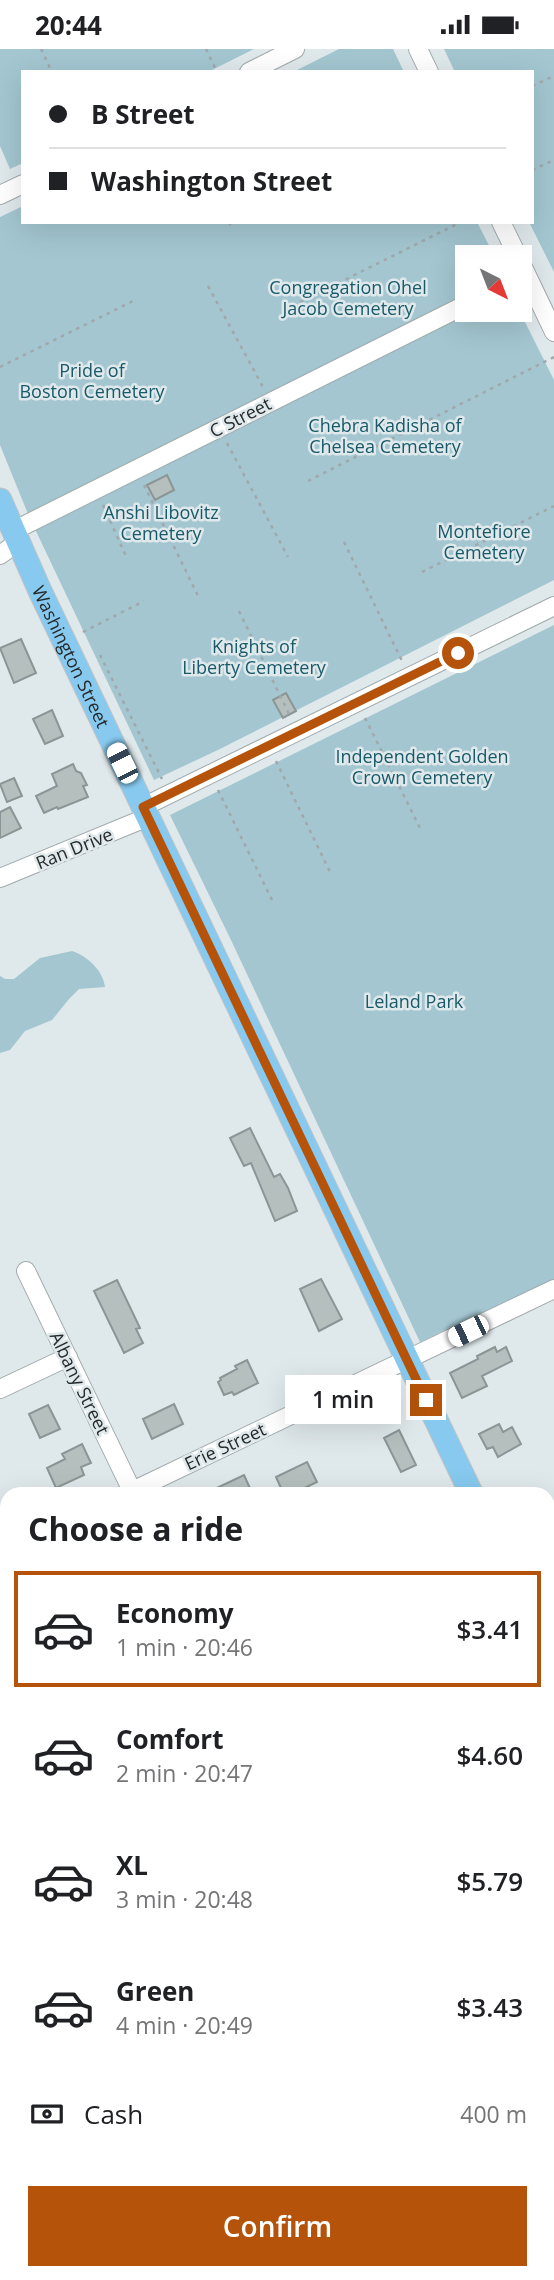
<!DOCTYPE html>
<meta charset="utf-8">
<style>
:root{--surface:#fff;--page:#f2f2f2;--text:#202124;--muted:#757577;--line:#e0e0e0;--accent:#b45309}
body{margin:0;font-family:"Open Sans",sans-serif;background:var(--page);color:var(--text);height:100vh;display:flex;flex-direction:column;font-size:26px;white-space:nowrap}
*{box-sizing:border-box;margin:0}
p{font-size:23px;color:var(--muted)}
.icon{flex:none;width:38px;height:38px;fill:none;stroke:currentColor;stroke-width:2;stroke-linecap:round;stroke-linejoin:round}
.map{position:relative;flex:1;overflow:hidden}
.details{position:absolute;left:0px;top:1438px;width:555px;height:793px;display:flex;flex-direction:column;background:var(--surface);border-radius:21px 21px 0 0;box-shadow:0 7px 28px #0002}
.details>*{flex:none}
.banner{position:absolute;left:21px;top:21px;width:513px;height:154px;border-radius:0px;box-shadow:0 7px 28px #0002;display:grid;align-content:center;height:154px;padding:0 28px;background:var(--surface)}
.needle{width:46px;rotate:138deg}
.buttons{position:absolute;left:455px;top:196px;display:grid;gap:14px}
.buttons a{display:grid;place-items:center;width:77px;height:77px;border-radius:0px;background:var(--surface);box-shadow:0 7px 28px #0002;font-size:35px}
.end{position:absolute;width:32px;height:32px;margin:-16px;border:9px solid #b45309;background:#fff;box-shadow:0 0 0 4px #fff}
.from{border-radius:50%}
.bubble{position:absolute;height:49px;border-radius:0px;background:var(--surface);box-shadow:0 7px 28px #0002;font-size:23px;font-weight:600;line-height:49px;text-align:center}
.car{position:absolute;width:21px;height:42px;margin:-21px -10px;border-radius:9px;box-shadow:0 0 5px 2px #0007;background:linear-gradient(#fff 24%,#345 0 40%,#fff 0 76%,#345 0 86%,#fff 0)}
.banner b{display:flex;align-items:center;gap:24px;height:66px;font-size:26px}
.banner b+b{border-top:2px solid var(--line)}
.banner i{width:18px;height:18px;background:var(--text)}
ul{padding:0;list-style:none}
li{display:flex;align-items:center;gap:21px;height:116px;margin:0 14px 10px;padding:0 14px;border:4px solid transparent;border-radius:0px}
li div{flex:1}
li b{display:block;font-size:26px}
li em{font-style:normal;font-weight:600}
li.current{border-color:var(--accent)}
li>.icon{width:63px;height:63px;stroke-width:1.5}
h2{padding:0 28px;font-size:32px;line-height:84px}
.pay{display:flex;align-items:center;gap:18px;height:77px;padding:0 28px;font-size:26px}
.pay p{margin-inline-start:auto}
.primary-button{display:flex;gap:14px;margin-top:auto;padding:14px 28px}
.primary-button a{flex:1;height:80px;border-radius:0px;background:var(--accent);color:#fff;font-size:28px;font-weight:600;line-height:80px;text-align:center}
.status{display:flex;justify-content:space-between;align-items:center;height:49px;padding:0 35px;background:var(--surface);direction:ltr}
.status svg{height:19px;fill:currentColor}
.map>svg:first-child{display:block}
.green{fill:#a3c6d0}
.building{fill:#b5bfbe;stroke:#8c9595;stroke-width:2}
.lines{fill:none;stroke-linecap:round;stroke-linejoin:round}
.minor-casing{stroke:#a1aaac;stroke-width:20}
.major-casing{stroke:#c2c3c3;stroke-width:25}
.path{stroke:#a1a8ab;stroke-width:2.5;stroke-dasharray:3.5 5;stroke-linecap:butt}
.minor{stroke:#fff;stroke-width:18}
.major{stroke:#87c9ef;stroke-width:23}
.route{stroke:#b45309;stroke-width:9}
.labels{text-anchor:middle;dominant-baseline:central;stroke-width:5;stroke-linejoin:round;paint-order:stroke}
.park-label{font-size:18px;fill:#185a69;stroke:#dfe8eb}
.street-label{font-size:18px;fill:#25292a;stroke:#dfe8eb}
</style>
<div class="status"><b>20:44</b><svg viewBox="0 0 49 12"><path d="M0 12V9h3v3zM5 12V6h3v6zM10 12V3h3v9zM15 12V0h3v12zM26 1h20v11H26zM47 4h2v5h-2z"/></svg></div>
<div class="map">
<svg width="554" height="2231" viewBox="0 0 554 2231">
<rect width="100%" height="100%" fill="#dfe8eb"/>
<path class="green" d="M0 0H254L208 23H23V114L10 120 0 97Z
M339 0H393L404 23H293Z
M444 0H554V223L529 173H532V23H455Z
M23 157V173H477L495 208H467V246L28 465 0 396V168Z
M475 261H519L554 331V531L220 700 154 731 35 480Z
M554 576V1230L420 1293 230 889 170 766Z
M72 902C87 907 103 921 105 938L79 940 69 950 52 971 25 982 10 1001 0 1004V927L5 930H14L40 909Z"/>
<path class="building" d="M167 426 174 441 155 451 147 436Z
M21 590 36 624 14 634 0 599Z
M286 644 296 662 283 669 273 651Z
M52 661 63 687 45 695 33 670Z
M73 715 76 722 81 724 87 736 83 737 88 748 58 760 57 758 44 764 36 747 57 737 52 725Z
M14 729 22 747 7 753 0 735Z
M10 758 21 779 0 789V763Z
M250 1079 274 1128 280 1125 288 1139 297 1162 275 1172 251 1114 244 1117 230 1089Z
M321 1230 342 1270 319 1282 300 1240Z
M117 1231 140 1279 136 1280 143 1294 124 1304 94 1242Z
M495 1298 497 1303 506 1298 512 1312 482 1327 487 1337 462 1349 450 1324 478 1310 477 1307Z
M247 1311 258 1334 234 1346 232 1343 224 1346 218 1333 221 1331 220 1329 237 1320 235 1317Z
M174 1355 183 1375 152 1390 143 1370Z
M48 1356 60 1380 40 1389 29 1365Z
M499 1375 503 1383 512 1378 521 1395 498 1408 493 1398 487 1400 479 1385Z
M399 1381 416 1416 401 1423 384 1389Z
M82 1395 91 1414 81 1418 84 1426 56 1439 47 1419 65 1410 62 1405Z
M307 1413 317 1433 290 1446H284L276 1428Z
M244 1426 253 1446H202Z"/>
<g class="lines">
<g class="minor-casing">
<path id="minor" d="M418 0 429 23
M249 23 295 0
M0 146 23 135
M501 173 518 208
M520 212 554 283
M13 482 467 255
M0 506 18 493
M143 758 554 557
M0 829 148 768
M26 1222 134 1446
M0 1340 68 1308
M124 1446 554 1240
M0 1505 7 1502
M548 1584 554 1581
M0 1698 7 1712
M0 1739 7 1736"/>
</g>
<g class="major-casing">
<g id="major">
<path id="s1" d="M0 451 40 542 472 1446"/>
<path d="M548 1601 554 1613"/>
<path d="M548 2028 554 2022"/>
<path d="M328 2231 334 2224"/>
</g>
</g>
<path class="path" d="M41 0 52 23
M206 0 217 23
M532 37 554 27
M532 121 554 111
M229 173 232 180
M208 237 263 338
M300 253 461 173
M0 318 137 250
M227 394 288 508
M308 432 554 308
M144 436 198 547
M103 456 126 507
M344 493 402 612
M422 523 554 457
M239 562 290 667
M83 583 144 552
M100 606 162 730
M365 669 422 783
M276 712 331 825
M218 741 273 853
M548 1780 554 1776
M0 2089 7 2085"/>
<use href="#minor" class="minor"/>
<use href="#major" class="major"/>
</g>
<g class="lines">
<path class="route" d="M426 1351 143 758 458 604"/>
</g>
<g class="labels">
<g class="park-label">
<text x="348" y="238">Congregation Ohel<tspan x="348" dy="21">Jacob Cemetery</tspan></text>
<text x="92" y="321">Pride of<tspan x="92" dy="21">Boston Cemetery</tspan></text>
<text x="385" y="376">Chebra Kadisha of<tspan x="385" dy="21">Chelsea Cemetery</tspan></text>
<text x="161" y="463">Anshi Libovitz<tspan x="161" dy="21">Cemetery</tspan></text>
<text x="484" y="482">Montefiore<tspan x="484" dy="21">Cemetery</tspan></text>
<text x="254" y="597">Knights of<tspan x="254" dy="21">Liberty Cemetery</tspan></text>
<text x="422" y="707">Independent Golden<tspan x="422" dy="21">Crown Cemetery</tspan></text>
<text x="414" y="952">Leland Park</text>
</g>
<g class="street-label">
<text transform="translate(240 368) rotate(-27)">C Street</text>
<text stroke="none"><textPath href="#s1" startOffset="172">Washington Street</textPath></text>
<text transform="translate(74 799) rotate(-22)">Ran Drive</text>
<text transform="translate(80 1334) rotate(64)">Albany Street</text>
<text transform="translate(225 1397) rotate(-25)">Erie Street</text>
</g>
</g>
</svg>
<div class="buttons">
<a><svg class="needle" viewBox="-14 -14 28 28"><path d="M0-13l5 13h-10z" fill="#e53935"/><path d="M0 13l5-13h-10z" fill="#757577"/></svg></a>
</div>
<i class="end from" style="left:458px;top:604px"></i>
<i class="end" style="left:426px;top:1351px"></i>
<div class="bubble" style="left:285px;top:1326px;width:116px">1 min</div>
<i class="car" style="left:122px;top:714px;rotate:334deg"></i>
<i class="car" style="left:468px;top:1282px;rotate:244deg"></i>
<div class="banner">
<b><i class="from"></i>B Street</b>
<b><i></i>Washington Street</b>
</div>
<section class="details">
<h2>Choose a ride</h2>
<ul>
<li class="current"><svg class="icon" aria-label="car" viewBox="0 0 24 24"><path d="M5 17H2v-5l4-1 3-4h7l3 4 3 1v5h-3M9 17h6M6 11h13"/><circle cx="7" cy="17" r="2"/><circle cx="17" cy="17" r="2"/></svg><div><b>Economy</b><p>1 min · 20:46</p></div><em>$3.41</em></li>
<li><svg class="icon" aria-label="car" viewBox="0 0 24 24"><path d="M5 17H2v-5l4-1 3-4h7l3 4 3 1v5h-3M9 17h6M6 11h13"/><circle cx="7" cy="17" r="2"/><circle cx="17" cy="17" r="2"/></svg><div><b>Comfort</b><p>2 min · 20:47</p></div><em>$4.60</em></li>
<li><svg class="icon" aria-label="car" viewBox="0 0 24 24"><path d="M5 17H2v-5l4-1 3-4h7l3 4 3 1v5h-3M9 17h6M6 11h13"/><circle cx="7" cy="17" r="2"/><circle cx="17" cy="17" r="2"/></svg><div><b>XL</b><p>3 min · 20:48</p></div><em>$5.79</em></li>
<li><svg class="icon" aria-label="car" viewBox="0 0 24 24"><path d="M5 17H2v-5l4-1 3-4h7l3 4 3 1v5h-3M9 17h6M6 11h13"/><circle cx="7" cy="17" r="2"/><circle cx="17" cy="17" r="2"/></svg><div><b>Green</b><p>4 min · 20:49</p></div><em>$3.43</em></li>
</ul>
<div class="pay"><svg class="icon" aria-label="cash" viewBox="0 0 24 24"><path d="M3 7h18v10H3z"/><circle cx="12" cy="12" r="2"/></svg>Cash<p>400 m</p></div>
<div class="primary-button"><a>Confirm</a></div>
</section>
</div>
